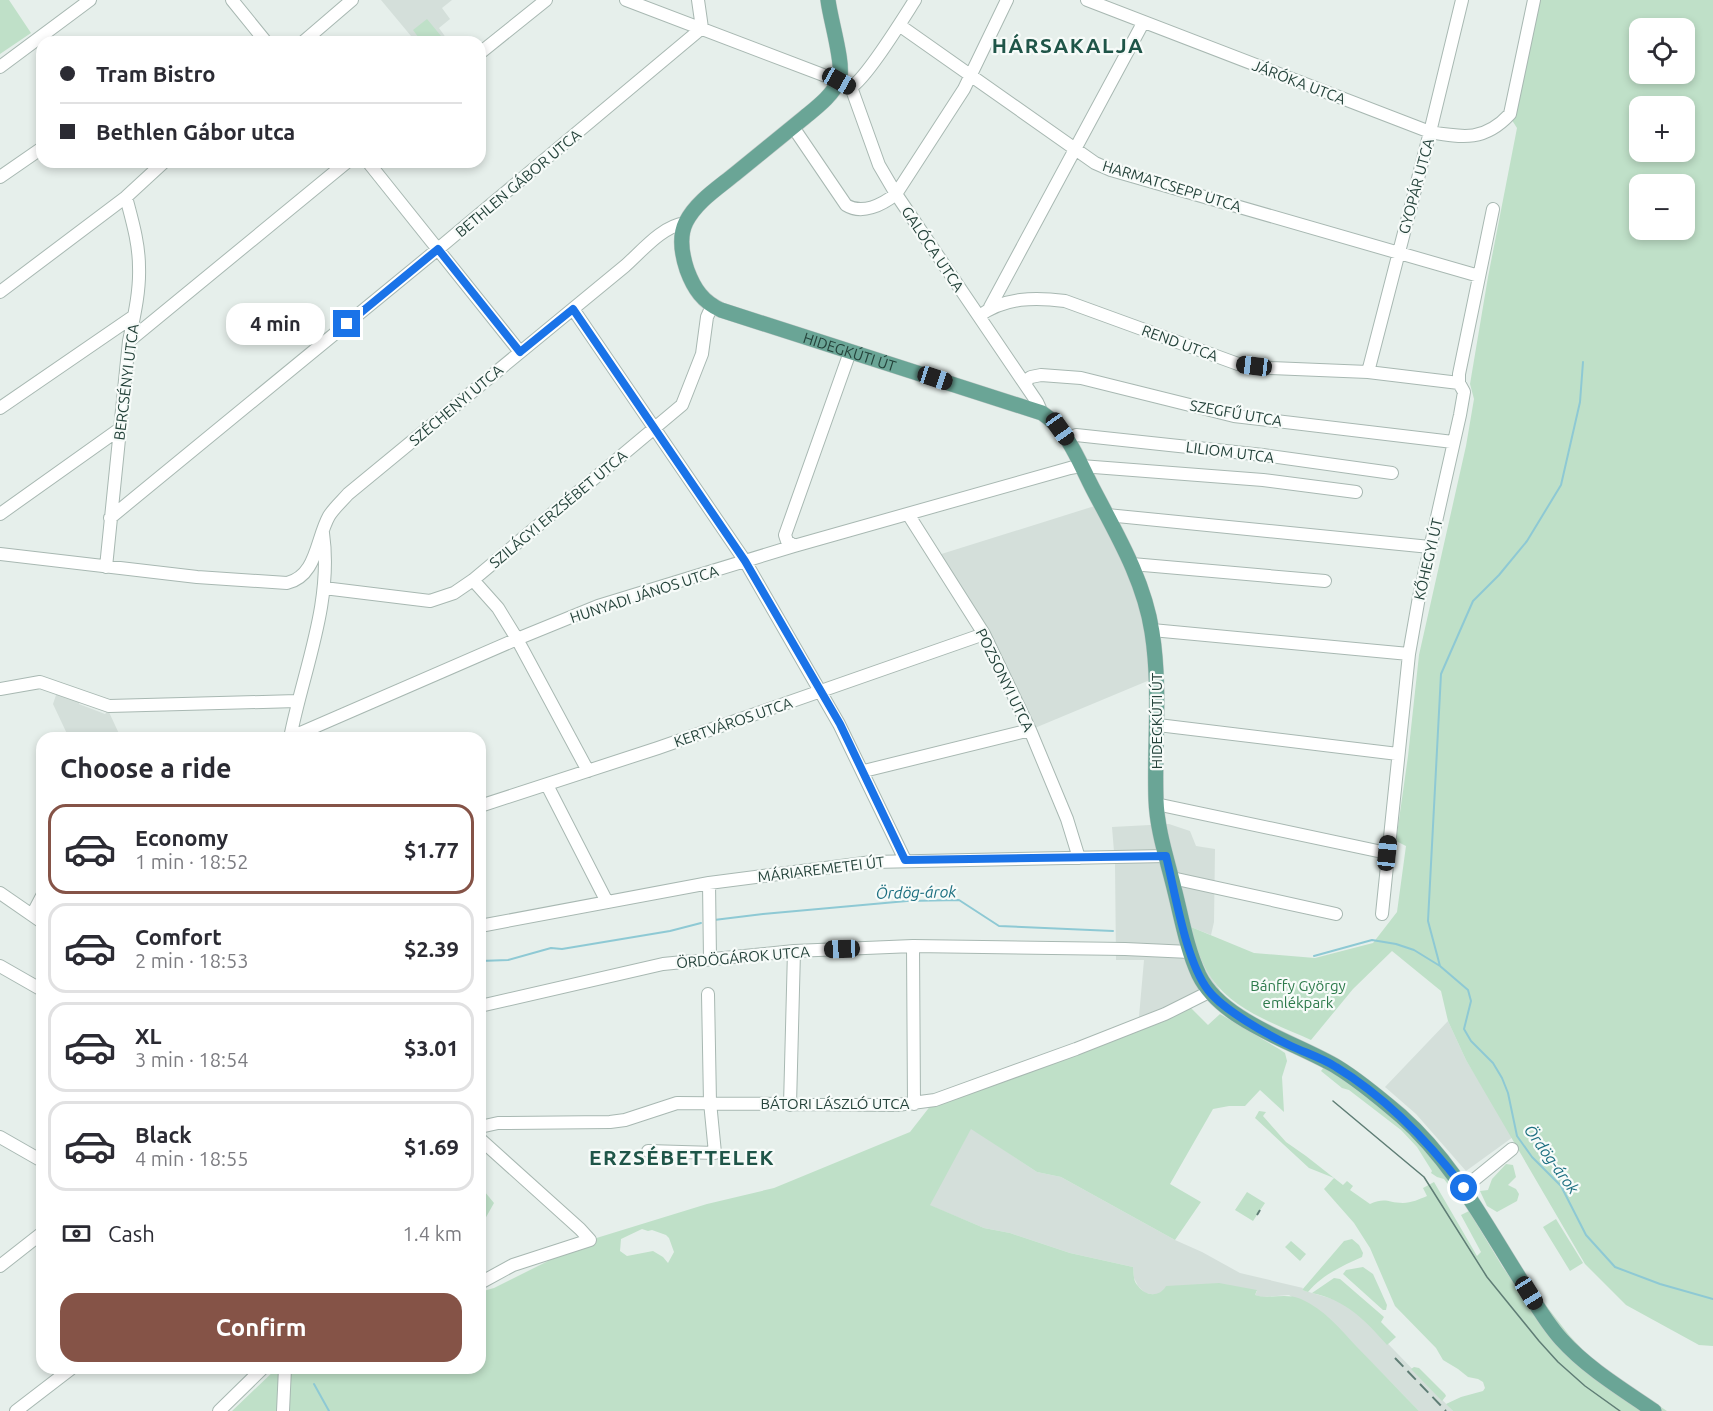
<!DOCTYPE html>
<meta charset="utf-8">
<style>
:root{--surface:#fff;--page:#f7f7f7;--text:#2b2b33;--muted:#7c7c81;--line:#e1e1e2;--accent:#855347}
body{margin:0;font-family:Ubuntu,sans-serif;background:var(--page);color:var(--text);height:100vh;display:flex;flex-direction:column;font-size:22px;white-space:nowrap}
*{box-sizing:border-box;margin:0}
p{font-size:20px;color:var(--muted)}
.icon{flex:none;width:33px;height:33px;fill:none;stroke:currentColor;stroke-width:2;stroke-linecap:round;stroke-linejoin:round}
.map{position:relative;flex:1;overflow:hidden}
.details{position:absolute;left:36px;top:732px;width:450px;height:642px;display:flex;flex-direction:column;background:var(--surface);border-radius:18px;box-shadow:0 3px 9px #0003}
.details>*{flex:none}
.banner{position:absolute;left:36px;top:36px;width:450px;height:132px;border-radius:18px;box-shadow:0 3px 9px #0003;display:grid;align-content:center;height:132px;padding:0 24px;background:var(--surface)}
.fabs{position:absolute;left:1629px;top:18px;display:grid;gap:12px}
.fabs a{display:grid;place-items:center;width:66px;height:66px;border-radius:12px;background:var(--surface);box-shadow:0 3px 9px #0003;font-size:30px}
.end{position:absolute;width:27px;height:27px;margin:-14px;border:8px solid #1a73e8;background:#fff;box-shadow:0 0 0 3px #fff}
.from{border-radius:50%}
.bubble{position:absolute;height:42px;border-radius:18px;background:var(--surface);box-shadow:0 3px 9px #0003;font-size:20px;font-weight:700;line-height:42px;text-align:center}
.car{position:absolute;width:18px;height:36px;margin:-18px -9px;border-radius:8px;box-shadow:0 0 4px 2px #0007;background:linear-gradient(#222 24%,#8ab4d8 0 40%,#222 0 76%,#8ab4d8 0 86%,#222 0)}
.banner b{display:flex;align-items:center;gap:21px;height:57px;font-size:22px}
.banner b+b{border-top:2px solid var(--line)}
.banner i{width:15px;height:15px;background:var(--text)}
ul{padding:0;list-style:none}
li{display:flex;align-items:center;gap:18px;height:90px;margin:0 12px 9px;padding:0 12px;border:3px solid var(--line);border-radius:18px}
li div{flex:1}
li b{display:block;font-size:22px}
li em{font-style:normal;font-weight:700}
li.current{border-color:var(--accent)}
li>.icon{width:54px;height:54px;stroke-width:1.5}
h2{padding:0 24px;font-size:27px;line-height:72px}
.pay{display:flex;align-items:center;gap:15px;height:66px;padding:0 24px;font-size:22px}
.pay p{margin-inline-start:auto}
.action{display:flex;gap:12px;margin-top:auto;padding:12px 24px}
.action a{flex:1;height:69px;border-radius:18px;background:var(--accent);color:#fff;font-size:24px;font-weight:700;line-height:69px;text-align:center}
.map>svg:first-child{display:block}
.built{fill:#d4dfda}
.green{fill:#bfe0c8;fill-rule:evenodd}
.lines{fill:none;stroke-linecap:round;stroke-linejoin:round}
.stream{stroke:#8ec9d4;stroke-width:2}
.minor-casing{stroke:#a8b8b2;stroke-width:14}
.major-casing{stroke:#c2cac8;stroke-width:16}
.minor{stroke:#fff;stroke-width:12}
.major{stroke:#6aa596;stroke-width:15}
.tram{stroke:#5f7d75;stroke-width:1.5}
.rail{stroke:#5f7d75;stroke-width:2;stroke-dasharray:12 6;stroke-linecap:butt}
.route{stroke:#1a73e8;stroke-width:8}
.labels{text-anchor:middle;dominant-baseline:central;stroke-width:4.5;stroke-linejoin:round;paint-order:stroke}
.street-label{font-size:15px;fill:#24423a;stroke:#f7fbf9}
.park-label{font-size:15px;fill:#2d7a4b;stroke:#f7fbf9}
.water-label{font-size:16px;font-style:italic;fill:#1c6f80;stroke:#f7fbf9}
.district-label{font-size:21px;font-weight:bold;letter-spacing:1.5px;fill:#1f5548;stroke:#f7fbf9}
</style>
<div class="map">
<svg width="1713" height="1411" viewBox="0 0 1713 1411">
<rect width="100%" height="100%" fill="#e6efeb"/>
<path class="built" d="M381 0H452L442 8 450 19 439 28 449 42H416Z
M1101 504 1122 542 1157 677 1030 730 935 556Z
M57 692 80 700 79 704 105 714 108 710 121 738H69L53 704Z
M1169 824 1190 831 1196 846 1215 849 1214 922 1211 935 1191 927 1213 980 1220 990 1138 1028 1144 960H1116L1115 864 1112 827Z
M1448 1021 1466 1060 1513 1137 1466 1171 1416 1114 1385 1087Z
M971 1128 1037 1172 1061 1177 1175 1240 1202 1252 1240 1273 1303 1288 1302 1290 1336 1300 1351 1308 1365 1320 1453 1411H1419L1332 1322 1289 1295 1262 1297 1255 1295 1257 1291 1163 1292 1156 1295 1145 1293 1138 1286 1134 1278 1133 1267 1070 1253 1010 1233 984 1228 929 1205Z"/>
<path class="green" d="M0 0H9L31 33 0 54Z
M1529 0H1713V1346L1699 1345 1626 1305 1585 1264 1466 1060 1448 1021 1441 991 1392 951 1353 989 1311 1040C1274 1023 1228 1009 1207 971 1199 957 1195 942 1191 927L1254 953 1315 958 1373 943 1397 912 1406 846 1396 841 1408 756 1419 655 1466 446 1474 399 1470 384 1488 277 1517 128 1508 114ZM1640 28H1684V74H1640ZM1640 106H1684V152H1640ZM1640 184H1684V230H1640Z
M427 19 446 42H422L413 30Z
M1189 1006 1208 1025 1220 1014 1279 1049 1285 1053 1287 1061 1282 1077 1284 1112 1260 1090 1245 1106H1229L1213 1109 1170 1184 1201 1202 1175 1240 1061 1177 1037 1172 971 1129 930 1205 984 1228 1010 1233 1070 1253 1133 1267C1134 1274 1133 1281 1138 1286 1146 1297 1160 1297 1166 1286L1219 1283 1257 1290 1255 1295C1270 1300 1284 1292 1301 1299 1324 1309 1340 1329 1357 1347 1378 1368 1398 1390 1419 1411H232L277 1368H480V1292L494 1288 590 1240 707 1204 774 1188 910 1132 935 1100ZM642 1229 648 1231 652 1230 666 1235 669 1238 674 1252 668 1263 663 1257 653 1251 627 1256 620 1251 621 1239Z
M1324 1067 1341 1078 1408 1129 1454 1183 1450 1187 1444 1179 1437 1177 1431 1173 1432 1171 1417 1147 1401 1130 1349 1090 1342 1088 1321 1071Z
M1259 1111 1266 1112 1263 1116 1286 1142 1306 1156 1343 1185 1347 1181 1353 1186 1350 1190 1370 1204C1386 1197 1388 1203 1403 1203 1411 1203 1420 1199 1427 1196L1423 1188 1434 1182 1477 1256 1481 1252 1461 1215 1469 1211 1502 1266 1526 1300 1537 1294 1569 1335 1597 1365 1667 1411H1453L1446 1404 1461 1397 1483 1391 1485 1388 1483 1382 1478 1379 1468 1377 1458 1369 1443 1360 1436 1348 1395 1306 1370 1248 1354 1223 1324 1189 1334 1178 1309 1168 1255 1118Z
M1506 1164 1513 1165 1516 1177 1508 1185 1516 1189 1519 1194 1517 1201 1497 1212 1487 1206 1480 1191 1488 1190 1492 1179Z
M480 1186 494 1203 480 1228Z
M1247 1192 1265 1203 1253 1221 1235 1210Z
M1556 1219 1583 1263 1570 1271 1543 1227Z
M1352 1239 1359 1245 1363 1253 1362 1257C1342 1266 1322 1275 1308 1292L1302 1290 1344 1241Z
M1291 1241 1306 1254 1300 1261 1285 1247Z
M1363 1267 1373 1274 1387 1305 1386 1310H1383L1343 1274 1346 1270Z
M1334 1278 1340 1279 1384 1317 1381 1322 1396 1337 1387 1345C1365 1320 1346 1300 1312 1293Z
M1414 1367 1419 1368 1445 1394 1446 1396 1442 1401 1411 1369Z"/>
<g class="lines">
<path class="stream" d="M714 920 763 914 907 901 959 900 999 926 1113 931
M1314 956 1372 940 1396 944 1414 950 1440 966 1468 990 1471 1001 1464 1029 1471 1041 1493 1063 1502 1078 1508 1093 1517 1136 1532 1157 1561 1186 1586 1235 1615 1267 1660 1284 1713 1299
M480 961 508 960 551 948 562 949 670 931 701 923
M1440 966 1428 921 1441 674 1473 601 1499 575 1527 541 1561 485 1580 402 1583 362
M314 1384 329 1411"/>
<g class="minor-casing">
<path id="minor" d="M232 0 266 42
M626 0 839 81 851 87 879 165 896 194 1037 402 1042 413
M698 0 702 28
M1087 0 1430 132C1464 138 1485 141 1510 114L1534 0
M899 25 1095 163 1111 170 1479 276
M303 42 352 0
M480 53 546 0
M0 67 90 0
M851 87C866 79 904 17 915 0
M793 127 846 205C862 215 882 205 896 194L964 89 1007 0
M368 162 520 352
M0 177 42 148
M0 292 126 197 164 162
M990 307 1143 23
M573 309 745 561 839 724 905 860
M979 316C1005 297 1035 297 1065 301L1238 364 1271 368 1368 372 1459 383
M129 341 347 162
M1368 372 1430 132 1462 0
M1024 382 1031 377 1041 375 1081 378 1234 416 1453 442
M0 408 134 316
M1068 439 1076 435 1263 455 1392 473
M0 514 121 428
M908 514 984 634 1030 730 1067 819 1079 858
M1107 515 1430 547
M110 518 438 249 702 28
M794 546 787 541 785 535 850 352
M0 554 197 577 287 583C317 576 316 539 329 516 334 508 342 501 348 494L625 266C643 250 661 227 685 223
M1132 564 1325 581
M106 567 129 341C134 317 140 291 139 267 139 243 132 220 126 197
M473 580 498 608 517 639 588 771
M324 588 430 601 454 593 473 580 682 405 702 354 707 317 712 306
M1152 630 1409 654
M0 689 40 682 109 706 297 701
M1158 725 1398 754
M289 738 517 639 598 606 794 546 1070 468 1081 466 1263 480 1356 492
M290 738C303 671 333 603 323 533
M864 771 1030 730
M547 785 607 902
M1156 804 1387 853
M480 806 658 748 984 634
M1172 878 1336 914
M709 883 710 959
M0 893 42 922
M1382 914 1409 654 1419 597 1460 415 1464 392 1459 383V374L1493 209
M32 915 42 896
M480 926 709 883 872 862 1166 856
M913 946 914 1104
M0 966 42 990
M480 1006 663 964 794 951 913 946 1125 949 1190 952
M790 1105 794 951
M480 1127 498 1123 610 1122 625 1120 677 1103 897 1105 935 1100 1076 1049 1165 1014 1209 992
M0 1137 42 1161
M480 1139 580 1229 590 1240 513 1265 480 1283
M648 1151 715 1153 710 1102 708 994
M1464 1188 1512 1149
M0 1266 42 1233
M16 1411 72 1368
M219 1411 263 1368
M283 1411 285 1368"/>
</g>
<g class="major-casing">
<g id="major">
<path id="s1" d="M828 0C830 19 845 66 839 80 833 95 817 107 805 117 782 136 758 155 735 174 718 188 696 202 686 222 679 236 682 255 687 270 694 289 703 302 721 310L1042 413C1068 430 1079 462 1093 489 1117 535 1144 580 1152 632 1161 690 1154 743 1156 800 1157 831 1168 862 1175 892 1182 920 1187 949 1199 975 1222 1022 1295 1042 1337 1067 1360 1081 1381 1099 1401 1116 1453 1162 1485 1224 1522 1282 1534 1301 1545 1321 1561 1339 1587 1368 1622 1389 1654 1411"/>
</g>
</g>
<use href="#minor" class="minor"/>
<use href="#major" class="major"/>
<path class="tram" d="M1333 1101 1424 1177 1487 1277 1539 1341 1558 1362 1585 1386 1620 1411"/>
<path class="rail" d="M1257 1215 1260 1210
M1395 1358 1446 1411"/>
</g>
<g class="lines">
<path class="route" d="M347 324 438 249 520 352 573 309 745 561 840 724 905 860 1166 856C1175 892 1186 962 1208 990 1223 1010 1268 1035 1291 1046 1306 1053 1322 1058 1336 1067 1387 1098 1428 1141 1464 1188"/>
</g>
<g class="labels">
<g class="street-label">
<text transform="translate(1299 82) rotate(21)">JÁRÓKA UTCA</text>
<text transform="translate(518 183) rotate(-40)">BETHLEN GÁBOR UTCA</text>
<text transform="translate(1172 186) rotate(17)">HARMATCSEPP UTCA</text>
<text transform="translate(1416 186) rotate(-75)">GYOPÁR UTCA</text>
<text transform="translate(933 249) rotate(56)">GALÓCA UTCA</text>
<text transform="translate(1180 343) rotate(20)">REND UTCA</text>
<text stroke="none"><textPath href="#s1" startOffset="530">HIDEGKÚTI ÚT</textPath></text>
<text transform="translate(126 382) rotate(-83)">BERCSÉNYI UTCA</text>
<text transform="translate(456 405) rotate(-40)">SZÉCHENYI UTCA</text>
<text transform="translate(1236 413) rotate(10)">SZEGFŰ UTCA</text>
<text transform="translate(1230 452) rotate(7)">LILIOM UTCA</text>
<text transform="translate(558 509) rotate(-40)">SZILÁGYI ERZSÉBET UTCA</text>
<text transform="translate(1428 559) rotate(-77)">KŐHEGYI ÚT</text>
<text transform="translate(644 594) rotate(-18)">HUNYADI JÁNOS UTCA</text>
<text transform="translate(1005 680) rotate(64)">POZSONYI UTCA</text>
<text transform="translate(1156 721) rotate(-90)">HIDEGKÚTI ÚT</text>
<text transform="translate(733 722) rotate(-19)">KERTVÁROS UTCA</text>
<text transform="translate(821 869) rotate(-7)">MÁRIAREMETEI ÚT</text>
<text transform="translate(743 957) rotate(-5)">ÖRDÖGÁROK UTCA</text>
<text x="835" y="1103">BÁTORI LÁSZLÓ UTCA</text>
</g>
<g class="park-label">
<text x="1298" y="985">Bánffy György<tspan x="1298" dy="17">emlékpark</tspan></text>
</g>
<g class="water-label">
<text transform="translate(916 892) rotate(-1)">Ördög-árok</text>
<text transform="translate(1552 1159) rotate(54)">Ördög-árok</text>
</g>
<g class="district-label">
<text x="1068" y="45">HÁRSAKALJA</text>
<text x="682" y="1157">ERZSÉBETTELEK</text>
</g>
</g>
</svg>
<div class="fabs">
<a><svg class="icon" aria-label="locate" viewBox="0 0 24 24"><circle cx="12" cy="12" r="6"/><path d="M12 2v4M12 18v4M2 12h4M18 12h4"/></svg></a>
<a>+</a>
<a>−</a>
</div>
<i class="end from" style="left:1464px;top:1188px"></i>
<i class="end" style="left:347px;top:324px"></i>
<div class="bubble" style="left:226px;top:303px;width:99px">4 min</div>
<i class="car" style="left:839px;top:81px;rotate:119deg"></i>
<i class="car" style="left:1254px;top:366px;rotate:277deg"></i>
<i class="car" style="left:935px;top:378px;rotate:108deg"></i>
<i class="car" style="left:1060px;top:429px;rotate:145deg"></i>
<i class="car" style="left:1387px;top:853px;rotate:6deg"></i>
<i class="car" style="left:842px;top:949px;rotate:268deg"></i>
<i class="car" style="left:1529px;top:1293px;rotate:148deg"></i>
<div class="banner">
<b><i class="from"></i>Tram Bistro</b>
<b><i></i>Bethlen Gábor utca</b>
</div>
<section class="details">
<h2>Choose a ride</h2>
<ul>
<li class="current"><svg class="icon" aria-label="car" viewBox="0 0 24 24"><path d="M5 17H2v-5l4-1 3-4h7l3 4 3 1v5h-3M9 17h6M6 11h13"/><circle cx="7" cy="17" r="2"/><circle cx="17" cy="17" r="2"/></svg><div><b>Economy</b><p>1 min · 18:52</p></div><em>$1.77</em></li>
<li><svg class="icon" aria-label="car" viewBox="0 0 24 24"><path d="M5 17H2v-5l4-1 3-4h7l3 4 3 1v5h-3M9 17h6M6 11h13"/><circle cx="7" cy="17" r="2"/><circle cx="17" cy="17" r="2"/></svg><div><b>Comfort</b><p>2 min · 18:53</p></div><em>$2.39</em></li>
<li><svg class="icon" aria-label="car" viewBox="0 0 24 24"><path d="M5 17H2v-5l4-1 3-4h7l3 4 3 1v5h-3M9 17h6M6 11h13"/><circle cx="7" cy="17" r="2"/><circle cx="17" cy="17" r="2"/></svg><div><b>XL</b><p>3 min · 18:54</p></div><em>$3.01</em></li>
<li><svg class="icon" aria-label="car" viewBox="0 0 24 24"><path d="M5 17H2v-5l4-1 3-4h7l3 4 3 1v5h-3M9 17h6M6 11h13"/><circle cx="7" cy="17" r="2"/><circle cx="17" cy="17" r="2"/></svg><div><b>Black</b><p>4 min · 18:55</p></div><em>$1.69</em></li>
</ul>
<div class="pay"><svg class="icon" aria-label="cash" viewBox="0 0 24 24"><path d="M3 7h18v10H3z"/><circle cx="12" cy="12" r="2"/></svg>Cash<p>1.4 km</p></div>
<div class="action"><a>Confirm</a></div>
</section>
</div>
